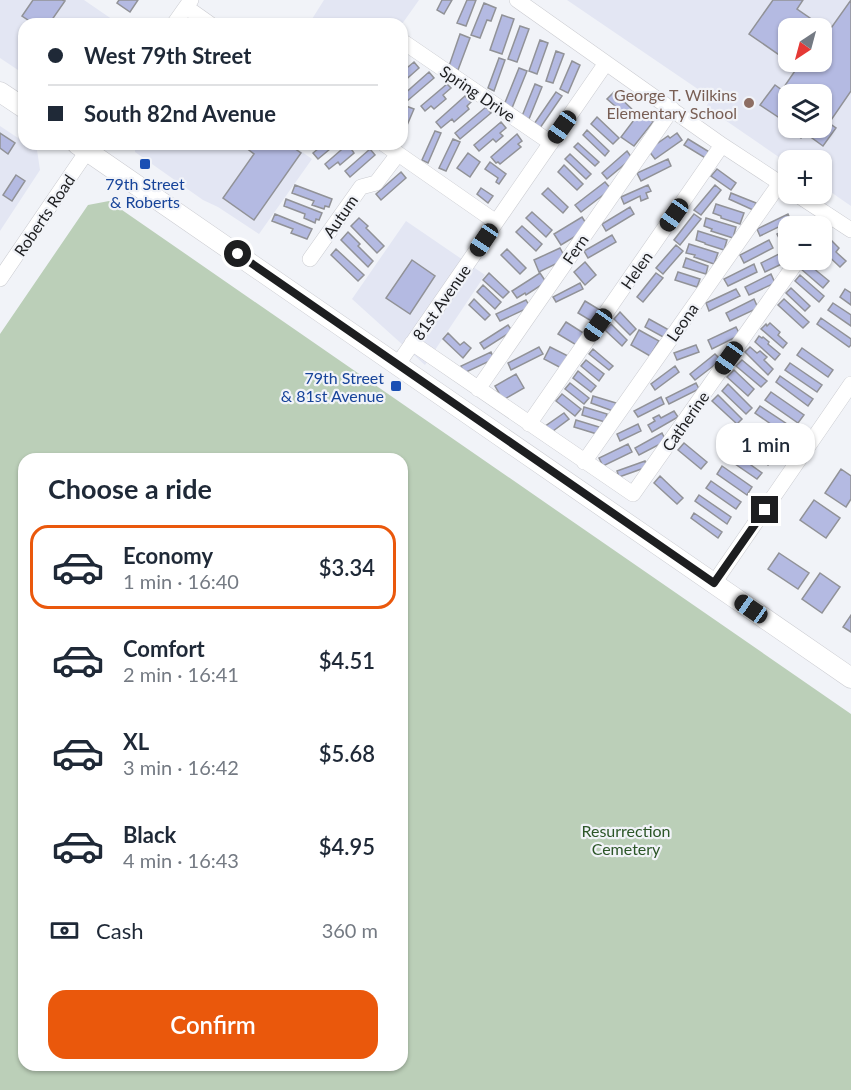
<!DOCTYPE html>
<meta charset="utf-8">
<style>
:root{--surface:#fff;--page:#f2f2f3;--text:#1f2937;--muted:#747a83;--line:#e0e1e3;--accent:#ea580c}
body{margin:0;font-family:Lato,sans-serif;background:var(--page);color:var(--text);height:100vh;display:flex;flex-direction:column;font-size:22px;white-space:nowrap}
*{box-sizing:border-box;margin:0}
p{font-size:20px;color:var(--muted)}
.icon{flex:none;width:33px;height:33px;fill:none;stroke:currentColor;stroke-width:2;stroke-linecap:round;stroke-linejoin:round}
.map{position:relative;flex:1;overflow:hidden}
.details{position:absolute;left:18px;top:453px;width:390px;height:618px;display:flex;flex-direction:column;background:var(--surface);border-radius:18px;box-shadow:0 2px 4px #0004}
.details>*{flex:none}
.guide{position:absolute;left:18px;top:18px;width:390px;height:132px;border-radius:18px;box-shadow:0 2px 4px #0004;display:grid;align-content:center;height:132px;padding:0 30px;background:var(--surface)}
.needle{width:39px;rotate:216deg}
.fabs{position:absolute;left:778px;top:18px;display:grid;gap:12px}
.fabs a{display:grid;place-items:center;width:54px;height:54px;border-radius:12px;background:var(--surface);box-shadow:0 2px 4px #0004;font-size:30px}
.end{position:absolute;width:27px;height:27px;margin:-14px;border:8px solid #1d1e20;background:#fff;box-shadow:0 0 0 3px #fff}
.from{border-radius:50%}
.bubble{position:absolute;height:42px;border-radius:18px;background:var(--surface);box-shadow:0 2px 4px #0004;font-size:20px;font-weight:600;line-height:42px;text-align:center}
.car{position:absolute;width:18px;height:36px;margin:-18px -9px;border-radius:8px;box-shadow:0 0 4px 2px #0007;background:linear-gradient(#222 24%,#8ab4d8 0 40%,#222 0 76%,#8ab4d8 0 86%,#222 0)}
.guide b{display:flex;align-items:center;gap:21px;height:57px;font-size:22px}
.guide b+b{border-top:2px solid var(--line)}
.guide i{width:15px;height:15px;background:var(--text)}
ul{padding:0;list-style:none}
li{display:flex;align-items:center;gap:18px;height:84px;margin:0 12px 9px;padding:0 18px;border:3px solid transparent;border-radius:18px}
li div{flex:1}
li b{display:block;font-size:22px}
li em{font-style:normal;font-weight:600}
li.selected{border-color:var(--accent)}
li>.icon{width:54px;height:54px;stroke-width:1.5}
h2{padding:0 30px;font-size:27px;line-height:72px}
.pay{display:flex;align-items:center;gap:15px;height:66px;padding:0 30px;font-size:22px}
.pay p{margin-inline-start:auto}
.primary-button{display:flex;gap:12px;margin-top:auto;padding:12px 30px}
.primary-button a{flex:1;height:69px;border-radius:18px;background:var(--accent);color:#fff;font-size:24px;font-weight:600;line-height:69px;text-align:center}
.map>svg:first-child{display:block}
.built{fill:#e3e6f3;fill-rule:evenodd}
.green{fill:#bbcfb8;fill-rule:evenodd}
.building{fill:#b4bae2;stroke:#919297;stroke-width:1.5;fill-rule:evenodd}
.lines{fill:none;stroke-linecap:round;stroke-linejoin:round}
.minor-casing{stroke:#cacbd0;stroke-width:16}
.major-casing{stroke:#cacbd0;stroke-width:21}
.minor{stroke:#fff;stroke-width:15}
.major{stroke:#fff;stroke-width:20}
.route{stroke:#1d1e20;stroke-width:8}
.education-dot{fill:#8d6e63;stroke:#f1f3f8;stroke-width:2}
.transit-dot{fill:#1a4fb4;stroke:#f1f3f8;stroke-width:2}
.labels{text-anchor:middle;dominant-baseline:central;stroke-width:4.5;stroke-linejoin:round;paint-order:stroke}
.street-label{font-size:16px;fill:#1d1e20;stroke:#f1f3f8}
.education-label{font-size:16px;fill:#785e54;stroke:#f1f3f8;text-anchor:end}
.transit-label{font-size:16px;fill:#164399;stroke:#f1f3f8}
.park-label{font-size:16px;fill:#2c5628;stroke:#f1f3f8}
</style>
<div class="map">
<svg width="851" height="1090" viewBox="0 0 851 1090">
<rect width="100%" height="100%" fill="#f1f3f8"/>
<path class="built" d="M0 0H84L119 24H24V74L0 58Z
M324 0H419L402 24H319L312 19Z
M567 0H851V206L822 186V160H789V164L706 107 711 98ZM789 28H822V62H789ZM789 94H822V128H789Z
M0 126 24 142V144H27L37 150 40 170 0 231Z
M135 144H291L312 159 259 234 218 207 203 200 135 152Z
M406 221 485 275 425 365 352 299Z"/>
<path class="green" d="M109 201 851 714V1090H0V334L88 205ZM24 459H402V1065H24Z"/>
<path class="building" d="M33 0H62L65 1 49 24H34L22 16Z
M119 0H138L130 12 117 3Z
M442 0H452L444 14 437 10Z
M467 0H476L466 26 457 23Z
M773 0H803L797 9 829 31 851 0V91L829 123 836 128 823 146 805 133 801 138 779 123 781 119 760 105 775 85 782 90 801 62H822V28H789L788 61 749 34ZM789 94H822V128H789Z
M484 3 496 8 491 21 487 20 480 38 471 35Z
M502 15 514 19 502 54 490 50Z
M520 26 529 29 517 62 508 59Z
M460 34 470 38 458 70 449 66Z
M540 40 548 43 537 74 529 71Z
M556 51 564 54 553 83 546 81Z
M499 58 505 60 494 91 488 88Z
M572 61 580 65 568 93 560 89Z
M414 62 419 68 402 83V72Z
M519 68 527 71 512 108 504 105Z
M429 72 434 78 406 102 402 96Z
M447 84 451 88 443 95 446 99 434 109 431 106 425 111 421 106Z
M535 84 542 87 529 119 522 116Z
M556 92 562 96 540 128 534 124Z
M614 92 636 113 630 119 607 99Z
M465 96 471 102 467 106 469 109 454 122 452 119 441 128 436 122Z
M406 106 414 109 402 137V115Z
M486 107 491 113 460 139 455 133Z
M640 112 653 122 634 146 621 137Z
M597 117 619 138 613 144 591 124Z
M501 122 506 128 500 133 503 136 496 142 493 139 479 151 474 145Z
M587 130 609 151 605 156 583 135Z
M435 131 441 133 428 163 422 160Z
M0 133 15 143 8 154 0 148Z
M677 133 682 140 655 159 648 150 668 136 670 138Z
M517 134 522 141 518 144 521 147 500 164 498 162 496 163 491 157Z
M453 139 460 142 446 171 439 168Z
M688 139 711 153 707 159 684 145Z
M578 143 599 162 595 166 574 147Z
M241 144H288L301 153 254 220 223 198 254 154Z
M324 144H336L318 159 313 153Z
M348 144H358L352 150 354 153 340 165 338 162 329 169 325 164Z
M370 149 375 155 350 177 345 171Z
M627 151 632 158 607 179 602 173Z
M468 153 480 162 470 177 457 168Z
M570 154 591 174 586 179 565 159Z
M668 159 671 166 641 181 637 173Z
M490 162 506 174 499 184 496 182 498 178 485 169Z
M564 165 583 184 577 190 558 172Z
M717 169 736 183 731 190 711 176Z
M401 172 406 178 381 200 376 194Z
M16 175 25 181 12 201 3 195Z
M605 182 611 189 581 212 575 205Z
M295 185 332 199 329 207 325 206 324 209 312 205 314 201 292 193Z
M648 185 651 191 646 193 648 198 641 201 640 196 624 204 621 197Z
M715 185 721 190 701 215 694 210Z
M481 188 493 196 488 203 477 194Z
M548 188 568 207 563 213 542 194Z
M731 193 756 203 753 210 729 199Z
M286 199 322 213 319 220 316 219 315 223 304 218 305 214 284 206Z
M716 204 744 213 740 224 721 218V216L713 213Z
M630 207 634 214 606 231 602 224Z
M532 212 552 230 546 237 526 218Z
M275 214 312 229 307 239 291 233 293 229 272 221Z
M694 214 701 219 680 245 674 240Z
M788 214 791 221 760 236 757 229Z
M582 217 589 228 561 245 554 234Z
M359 218 368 226 366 228 384 246 377 253 351 226Z
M706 218 736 227 733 238 711 231 712 229 704 226Z
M806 219 810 226H792Z
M522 226 542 244 536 251 516 232Z
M789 228V238L781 242 777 234Z
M698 231 727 240 724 250 705 244V243L696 240Z
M348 232 360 244 358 246 373 261 368 267 341 240Z
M612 235 616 242 588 258 584 251Z
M830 239 839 248 836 252 846 261 840 267 822 250V242L824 240 826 242Z
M769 240 773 248 744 263 740 255Z
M689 244 718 253 714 264 694 257 695 255 686 253Z
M676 245 683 251 663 274 656 268Z
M560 248 566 259 539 272 534 260Z
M336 249 364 275 358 281 331 255Z
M507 249 526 268 520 274 501 255Z
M787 250 790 260 765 272 761 263Z
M686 258 708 266 706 274 683 267Z
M412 260 435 276 410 314 386 298Z
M585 262 596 275 585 285 574 272Z
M807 263 829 281 823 288 801 269Z
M754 264 757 272 728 286 724 279Z
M678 272 700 279 697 287 675 280Z
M489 273 509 292 503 298 483 280Z
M540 273 546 282 526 295 525 293 517 298 512 291Z
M656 273 663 278 643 302 637 297Z
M771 274 775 283 749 295 745 287Z
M800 275 824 296 819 302 795 281Z
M580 283 583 289 556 302 553 297Z
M483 285 501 302 495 309 477 292Z
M791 288 810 306 805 311 786 293Z
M736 289 740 296 709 311 706 303Z
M845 289 851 293V305L840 297Z
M474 299 490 315 485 320 469 305Z
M754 299 758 308 730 321 726 313Z
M784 299 809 322 803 328 778 305Z
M526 300 530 307 500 321 496 314Z
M585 301 600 310 593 322 578 313Z
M833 303 851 315V326L828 310Z
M620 312 636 329 630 335 614 319Z
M821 318 851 339V345L849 347 817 324Z
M649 319 669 330 665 338 645 327Z
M566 322 585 334 578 346 558 334Z
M770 323 780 332 778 335 787 343 783 348 761 329 766 324 767 326Z
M611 324 627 340 622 346 605 330Z
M508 325 512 331 484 349 480 343Z
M736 327 740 335 712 349 708 340Z
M639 330 659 341 650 356 631 345Z
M448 333 460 345 464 342 471 348 463 358 443 339Z
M759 336 762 338 763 337 769 342 768 344 780 354 775 360 755 342Z
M696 345 699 352 677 360 674 353Z
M539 347 543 354 511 370 508 363Z
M550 347 570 357 563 369 544 359Z
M750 347 757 353 760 351 767 357 764 360 773 369 768 375 745 352Z
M802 348 833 370 828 377 797 355Z
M593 349 613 366 609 370 589 354Z
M491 352 494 359 464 373 461 366Z
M715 354 721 360 695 380 690 374Z
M586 360 604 374 599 381 581 366Z
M742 360 767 381 761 387 736 366Z
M790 363 822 385 817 392 785 370Z
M675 366 679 372 655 390 651 384Z
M734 370 754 389 748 396 727 377Z
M578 371 596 386 591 392 573 378Z
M516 374 524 388 503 400 495 386Z
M780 376 813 399 808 406 776 382Z
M570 383 589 398 584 404 565 389Z
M696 383 699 389 669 404 666 398Z
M728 384 752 408 746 414 722 391Z
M771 392 804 415 798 423 765 400Z
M562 394 581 409 575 416 556 401Z
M718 395 742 419 737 424 712 401Z
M593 396 616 403 613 411 591 403Z
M661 397 664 404 638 417 634 411Z
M760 406 793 428 788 436 755 413Z
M584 407 607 414 605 422 582 415Z
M674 411 678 417 652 432 648 425 655 421 653 418 659 415 661 418Z
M564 413 569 419 549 434 544 427Z
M576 420 599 427 597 434 574 427Z
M638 424 641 431 620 441 617 434Z
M662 433 666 441 639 455 635 448Z
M741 435 773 458 768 465 736 442Z
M684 443 707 462 701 469 678 450Z
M628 444 632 452 603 466 599 458Z
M730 450 762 473 757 479 725 457Z
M645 461 647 467 619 477 617 471Z
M722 466 752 487 747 495 717 474Z
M841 469 851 476V499L846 507 825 493Z
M660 476 683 498 677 504 654 483Z
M711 481 741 502 736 509 706 488Z
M699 495 731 517 727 524 695 501Z
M814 500 840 518 826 538 800 520Z
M694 513 722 532 718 538 691 518Z
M779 553 809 573 798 589 768 569Z
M820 573 840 587 822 613 802 599Z
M851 615V632L843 627Z"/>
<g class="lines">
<g class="minor-casing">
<path id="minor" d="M517 0 722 145 789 189
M186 7 210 24
M174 24 191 0
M405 43 551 143
M384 144 496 222
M796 194 851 230
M310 259 361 187 376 183 398 154
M0 279 92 144
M412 343 633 494 798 260
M398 364 606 63
M478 389 672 109
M529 424 722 145
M584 462 780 183
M714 583 851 384"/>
</g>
<g class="major-casing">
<path id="major" d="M0 92 24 108
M77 144 851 678"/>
</g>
<use href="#minor" class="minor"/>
<use href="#major" class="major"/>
</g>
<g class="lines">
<path class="route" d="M238 254 714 583 765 510"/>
</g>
<circle class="education-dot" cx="749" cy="103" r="6"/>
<g class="transit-dot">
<rect x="139" y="158" width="12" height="12" rx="3"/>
<rect x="390" y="380" width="12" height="12" rx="3"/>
</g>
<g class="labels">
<g class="street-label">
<text transform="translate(478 93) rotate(34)">Spring Drive</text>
<text transform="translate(44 215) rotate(-56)">Roberts Road</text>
<text transform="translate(340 216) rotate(-55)">Autum</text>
<text transform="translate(575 249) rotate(-55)">Fern</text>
<text transform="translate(636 270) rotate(-55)">Helen</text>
<text transform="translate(441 302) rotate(-55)">81st Avenue</text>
<text transform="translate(682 322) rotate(-55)">Leona</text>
<text transform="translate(685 421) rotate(-55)">Catherine</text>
</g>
<g class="education-label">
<text x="737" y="94">George T. Wilkins<tspan x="737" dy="18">Elementary School</tspan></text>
</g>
<g class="transit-label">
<text x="145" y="183">79th Street<tspan x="145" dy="18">&amp; Roberts</tspan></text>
<text x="384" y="377" text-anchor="end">79th Street<tspan x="384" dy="18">&amp; 81st Avenue</tspan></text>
</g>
<g class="park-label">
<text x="626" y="830">Resurrection<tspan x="626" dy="18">Cemetery</tspan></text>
</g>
</g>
</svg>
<div class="fabs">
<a><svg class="needle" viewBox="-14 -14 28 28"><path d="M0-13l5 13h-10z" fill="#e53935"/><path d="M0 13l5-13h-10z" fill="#747a83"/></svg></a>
<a><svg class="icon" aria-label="layers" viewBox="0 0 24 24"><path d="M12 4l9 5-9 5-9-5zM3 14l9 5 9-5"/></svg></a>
<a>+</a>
<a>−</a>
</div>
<i class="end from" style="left:238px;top:254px"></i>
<i class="end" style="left:765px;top:510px"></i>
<div class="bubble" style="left:716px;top:423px;width:99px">1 min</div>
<i class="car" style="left:562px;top:127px;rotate:215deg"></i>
<i class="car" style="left:674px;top:215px;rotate:215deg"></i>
<i class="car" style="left:484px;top:240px;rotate:214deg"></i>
<i class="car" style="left:598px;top:325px;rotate:215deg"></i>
<i class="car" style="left:729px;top:358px;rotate:215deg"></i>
<i class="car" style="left:751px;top:609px;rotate:305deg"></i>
<div class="guide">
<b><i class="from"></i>West 79th Street</b>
<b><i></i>South 82nd Avenue</b>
</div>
<section class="details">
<h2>Choose a ride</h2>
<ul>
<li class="selected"><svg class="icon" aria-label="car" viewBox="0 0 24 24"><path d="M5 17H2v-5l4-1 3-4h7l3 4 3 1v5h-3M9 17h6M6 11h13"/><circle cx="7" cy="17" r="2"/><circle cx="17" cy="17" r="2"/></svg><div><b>Economy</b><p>1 min · 16:40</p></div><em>$3.34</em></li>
<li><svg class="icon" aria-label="car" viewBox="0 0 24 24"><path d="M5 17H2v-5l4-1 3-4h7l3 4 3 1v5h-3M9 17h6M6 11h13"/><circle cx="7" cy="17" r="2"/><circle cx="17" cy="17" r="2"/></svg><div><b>Comfort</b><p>2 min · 16:41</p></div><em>$4.51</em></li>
<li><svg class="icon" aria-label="car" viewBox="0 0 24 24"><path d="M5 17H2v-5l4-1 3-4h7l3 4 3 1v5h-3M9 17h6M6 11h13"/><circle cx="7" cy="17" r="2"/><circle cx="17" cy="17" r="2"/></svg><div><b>XL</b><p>3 min · 16:42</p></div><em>$5.68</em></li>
<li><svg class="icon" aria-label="car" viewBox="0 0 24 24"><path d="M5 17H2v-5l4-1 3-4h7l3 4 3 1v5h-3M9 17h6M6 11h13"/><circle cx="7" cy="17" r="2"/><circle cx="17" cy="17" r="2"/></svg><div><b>Black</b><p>4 min · 16:43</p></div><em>$4.95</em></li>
</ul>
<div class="pay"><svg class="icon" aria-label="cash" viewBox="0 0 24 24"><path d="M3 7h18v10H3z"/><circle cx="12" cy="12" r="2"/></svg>Cash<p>360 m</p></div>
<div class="primary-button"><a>Confirm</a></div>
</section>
</div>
